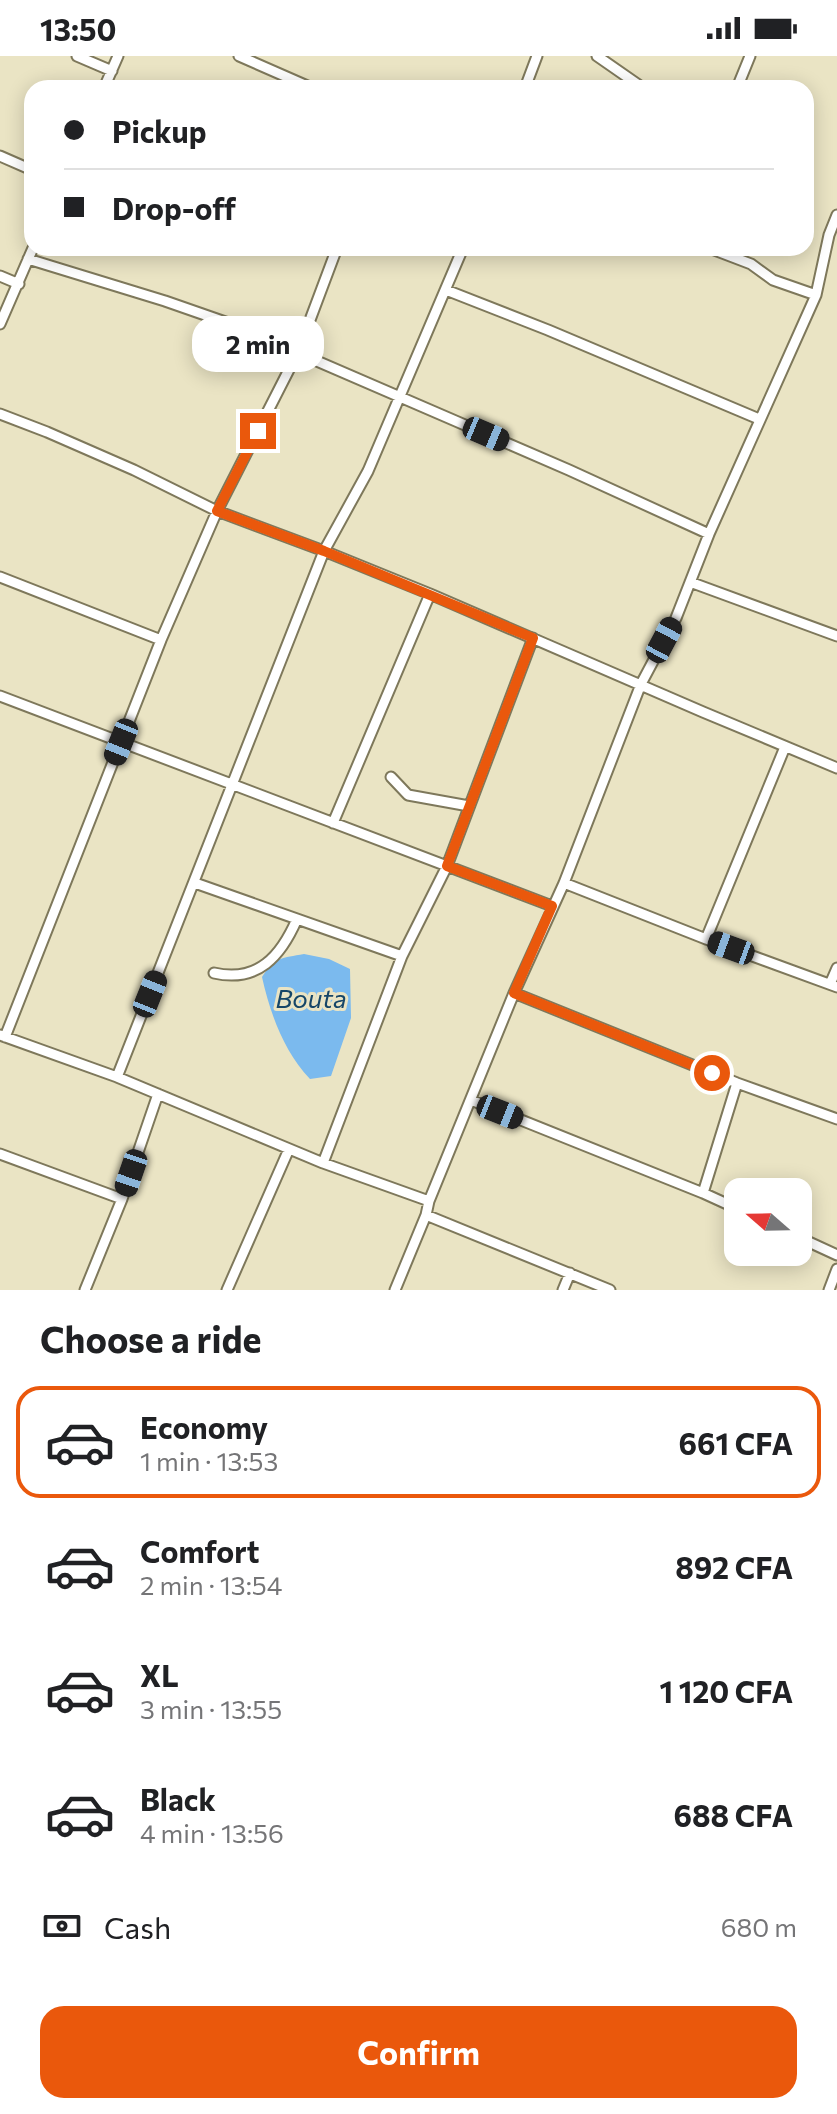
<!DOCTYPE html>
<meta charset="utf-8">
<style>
:root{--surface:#fff;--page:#f6f6f6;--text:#202124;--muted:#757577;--line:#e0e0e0;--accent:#ea580c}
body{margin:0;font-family:Commissioner,sans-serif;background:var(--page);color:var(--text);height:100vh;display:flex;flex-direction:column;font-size:30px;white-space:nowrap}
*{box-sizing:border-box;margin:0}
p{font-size:26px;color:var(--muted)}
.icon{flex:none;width:44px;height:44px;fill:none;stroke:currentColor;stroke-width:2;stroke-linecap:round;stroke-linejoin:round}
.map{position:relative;height:1234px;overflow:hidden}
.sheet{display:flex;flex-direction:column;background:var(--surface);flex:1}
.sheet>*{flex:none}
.top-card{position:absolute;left:24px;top:24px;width:790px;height:176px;border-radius:24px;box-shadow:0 4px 20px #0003;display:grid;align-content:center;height:176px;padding:0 40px;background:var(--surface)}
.needle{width:52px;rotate:290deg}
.fabs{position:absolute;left:724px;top:1122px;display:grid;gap:16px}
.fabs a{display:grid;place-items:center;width:88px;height:88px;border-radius:16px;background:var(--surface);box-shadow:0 4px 20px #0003;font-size:40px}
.end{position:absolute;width:36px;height:36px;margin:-18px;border:10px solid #ea580c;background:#fff;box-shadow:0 0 0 4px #fff}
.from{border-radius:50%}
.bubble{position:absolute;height:56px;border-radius:24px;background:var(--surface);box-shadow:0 4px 20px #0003;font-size:26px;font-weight:700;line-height:56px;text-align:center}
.car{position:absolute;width:24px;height:48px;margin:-24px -12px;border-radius:10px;box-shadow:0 0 6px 2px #0007;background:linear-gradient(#222 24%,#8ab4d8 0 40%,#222 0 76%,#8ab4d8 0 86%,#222 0)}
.top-card b{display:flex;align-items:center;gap:28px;height:76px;font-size:30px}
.top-card b+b{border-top:2px solid var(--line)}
.top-card i{width:20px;height:20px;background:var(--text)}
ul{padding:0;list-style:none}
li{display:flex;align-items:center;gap:24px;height:112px;margin:0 16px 12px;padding:0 24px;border:4px solid transparent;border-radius:24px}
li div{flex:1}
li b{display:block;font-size:30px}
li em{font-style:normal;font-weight:700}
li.selected{border-color:var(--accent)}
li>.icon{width:72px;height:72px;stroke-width:1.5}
h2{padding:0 40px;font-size:36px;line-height:96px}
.pay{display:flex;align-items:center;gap:20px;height:88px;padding:0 40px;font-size:30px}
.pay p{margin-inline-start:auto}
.cta{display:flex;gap:16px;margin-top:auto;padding:16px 40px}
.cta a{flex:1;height:92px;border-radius:24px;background:var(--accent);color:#fff;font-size:32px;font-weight:700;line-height:92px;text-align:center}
.status{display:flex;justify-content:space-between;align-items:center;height:56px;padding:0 40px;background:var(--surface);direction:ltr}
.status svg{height:22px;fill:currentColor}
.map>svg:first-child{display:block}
.water{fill:#7bbaee}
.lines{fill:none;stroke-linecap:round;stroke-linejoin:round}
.minor-casing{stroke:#7e785b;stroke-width:13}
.minor{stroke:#fff;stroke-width:9}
.route{stroke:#ea580c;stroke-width:10}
.labels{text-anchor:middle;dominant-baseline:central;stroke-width:6;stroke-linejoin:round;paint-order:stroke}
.water-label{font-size:26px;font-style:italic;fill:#164668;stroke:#eae4c4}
</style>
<div class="status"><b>13:50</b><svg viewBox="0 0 49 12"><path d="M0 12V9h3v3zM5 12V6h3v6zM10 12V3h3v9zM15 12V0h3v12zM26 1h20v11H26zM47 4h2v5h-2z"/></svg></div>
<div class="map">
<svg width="837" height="1234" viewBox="0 0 837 1234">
<rect width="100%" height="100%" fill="#eae4c4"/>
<path class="water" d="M304 898 329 903 350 913 351 962 331 1020 310 1023C284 996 270 957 262 921 275 901 282 902 304 898Z"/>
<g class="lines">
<g class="minor-casing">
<path id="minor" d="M77 0 112 15
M239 0 312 32
M597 0 643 32
M104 32 118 0
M525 32 537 0
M737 32 750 0
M0 100 32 114
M709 192 751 208 773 224 816 239
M28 203 165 245 231 268 569 414 709 478
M0 220 19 228
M446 234 548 274 759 363
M0 268 33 192
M0 358 47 376 134 414 217 455 324 495 430 538 703 656 837 712
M0 521 161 584
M690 526 837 580
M0 640 552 850
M391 721 408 739 469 750
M333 767 430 538
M195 827 402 900
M564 827 706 883 837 931
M706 883 785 691
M214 917C258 927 281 900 297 863
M830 928 837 912
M514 937 737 1027 837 1063
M0 979 117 1021 323 1107 429 1145
M5 981 161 584 217 455 298 296 337 192
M117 1021 324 495 368 415 463 192
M471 1044 703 1137 738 1153
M0 1098 122 1143
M323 1107 402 900 447 810 533 582
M703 1137 737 1027
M426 1159 610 1234
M798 1181 837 1199
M85 1234 122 1143 158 1038
M227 1234 289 1093
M395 1234 426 1159 429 1145 514 937 564 827 641 628 676 562 709 478 816 239 829 179 837 159
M563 1234 570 1217
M829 1234 837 1213"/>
</g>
<use href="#minor" class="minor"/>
</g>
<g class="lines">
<path class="route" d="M258 375 217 455 324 495 533 582 447 810 552 850 514 937 712 1017"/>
</g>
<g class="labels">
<g class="water-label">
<text x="311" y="941">Bouta</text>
</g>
</g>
</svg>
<div class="fabs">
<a><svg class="needle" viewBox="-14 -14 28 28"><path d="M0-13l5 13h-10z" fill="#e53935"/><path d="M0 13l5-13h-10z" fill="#757577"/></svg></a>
</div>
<i class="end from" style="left:712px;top:1017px"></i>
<i class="end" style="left:258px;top:375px"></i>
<div class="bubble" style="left:192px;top:260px;width:132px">2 min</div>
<i class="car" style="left:486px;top:378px;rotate:113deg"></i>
<i class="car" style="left:664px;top:584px;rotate:28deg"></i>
<i class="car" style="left:121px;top:686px;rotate:202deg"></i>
<i class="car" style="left:731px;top:892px;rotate:290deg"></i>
<i class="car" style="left:150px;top:938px;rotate:22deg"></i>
<i class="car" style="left:500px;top:1056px;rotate:112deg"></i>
<i class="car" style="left:131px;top:1117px;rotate:199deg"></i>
<div class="top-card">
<b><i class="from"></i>Pickup</b>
<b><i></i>Drop-off</b>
</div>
</div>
<section class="sheet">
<h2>Choose a ride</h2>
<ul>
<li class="selected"><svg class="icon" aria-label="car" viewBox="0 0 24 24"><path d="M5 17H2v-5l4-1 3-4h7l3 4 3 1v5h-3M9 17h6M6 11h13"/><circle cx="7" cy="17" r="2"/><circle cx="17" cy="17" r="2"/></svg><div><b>Economy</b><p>1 min · 13:53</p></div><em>661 CFA</em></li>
<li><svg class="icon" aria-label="car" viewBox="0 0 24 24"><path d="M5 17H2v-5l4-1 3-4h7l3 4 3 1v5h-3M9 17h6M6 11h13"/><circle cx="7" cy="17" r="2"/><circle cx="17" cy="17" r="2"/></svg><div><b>Comfort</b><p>2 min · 13:54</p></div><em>892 CFA</em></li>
<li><svg class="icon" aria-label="car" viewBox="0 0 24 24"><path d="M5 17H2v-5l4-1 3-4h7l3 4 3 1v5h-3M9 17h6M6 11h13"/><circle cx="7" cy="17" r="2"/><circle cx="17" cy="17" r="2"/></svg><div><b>XL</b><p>3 min · 13:55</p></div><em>1 120 CFA</em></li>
<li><svg class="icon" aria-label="car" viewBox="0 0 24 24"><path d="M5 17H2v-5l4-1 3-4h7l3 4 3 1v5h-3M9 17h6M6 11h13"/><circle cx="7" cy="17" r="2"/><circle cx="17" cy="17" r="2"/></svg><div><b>Black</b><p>4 min · 13:56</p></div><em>688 CFA</em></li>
</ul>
<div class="pay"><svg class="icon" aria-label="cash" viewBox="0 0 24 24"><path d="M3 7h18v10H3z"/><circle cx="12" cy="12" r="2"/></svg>Cash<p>680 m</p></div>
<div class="cta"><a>Confirm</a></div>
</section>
